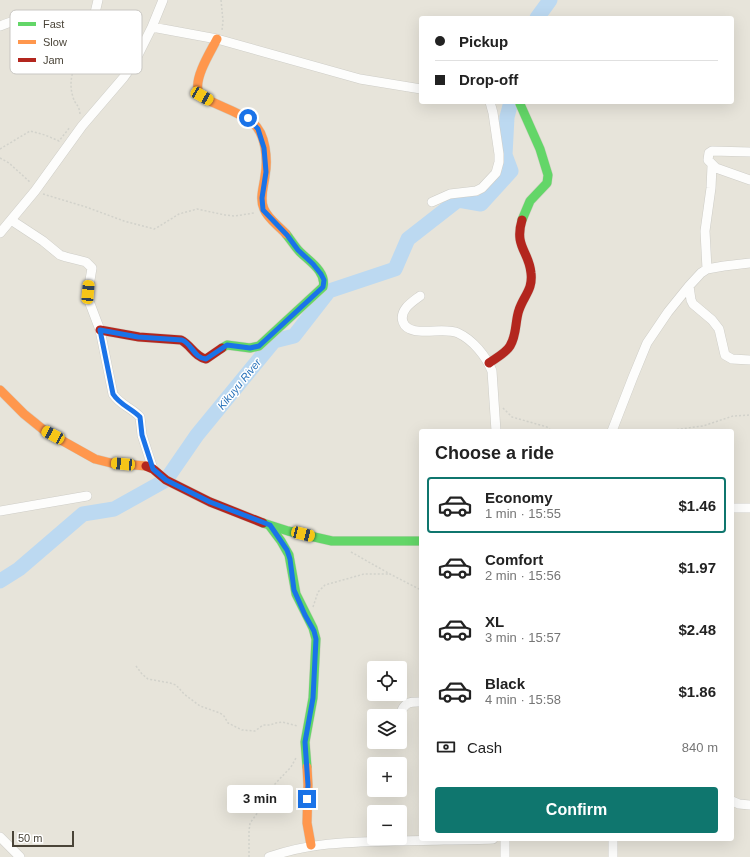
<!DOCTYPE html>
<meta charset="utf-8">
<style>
:root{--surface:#fff;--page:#f2f2f2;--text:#222;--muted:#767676;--line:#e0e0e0;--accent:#0f766e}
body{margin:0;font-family:Arial,sans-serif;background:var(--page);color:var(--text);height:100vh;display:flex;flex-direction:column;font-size:15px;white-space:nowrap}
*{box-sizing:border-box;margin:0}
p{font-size:13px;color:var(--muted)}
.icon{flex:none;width:22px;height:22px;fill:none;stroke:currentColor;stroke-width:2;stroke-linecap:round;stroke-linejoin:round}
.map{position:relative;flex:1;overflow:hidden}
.panel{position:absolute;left:419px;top:429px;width:315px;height:412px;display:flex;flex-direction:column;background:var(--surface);border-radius:4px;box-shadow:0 4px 16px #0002}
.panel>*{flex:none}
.guide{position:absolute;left:419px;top:16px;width:315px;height:88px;border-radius:4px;box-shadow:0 4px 16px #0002;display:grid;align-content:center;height:88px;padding:0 16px;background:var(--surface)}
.buttons{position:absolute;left:367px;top:661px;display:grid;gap:8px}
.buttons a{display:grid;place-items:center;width:40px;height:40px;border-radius:4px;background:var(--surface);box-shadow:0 4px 16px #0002;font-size:20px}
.scale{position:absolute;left:12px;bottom:10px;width:62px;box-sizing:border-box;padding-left:4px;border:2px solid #4a4438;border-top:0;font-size:11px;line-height:14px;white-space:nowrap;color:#4a4438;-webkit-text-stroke:3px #fff;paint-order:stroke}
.end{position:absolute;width:18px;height:18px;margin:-9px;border:5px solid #1a73e8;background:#fff;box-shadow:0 0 0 2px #fff}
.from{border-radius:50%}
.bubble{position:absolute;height:28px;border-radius:4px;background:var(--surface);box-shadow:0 4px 16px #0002;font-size:13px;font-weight:800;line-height:28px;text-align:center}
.car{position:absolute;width:12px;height:24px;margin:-12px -6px;border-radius:5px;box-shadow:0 0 3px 1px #0007;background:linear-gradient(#f5c518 24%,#345 0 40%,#f5c518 0 76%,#345 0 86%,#f5c518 0)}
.guide b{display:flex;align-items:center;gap:14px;height:38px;font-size:15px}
.guide b+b{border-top:1px solid var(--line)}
.guide i{width:10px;height:10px;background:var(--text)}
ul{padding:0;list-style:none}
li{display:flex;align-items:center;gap:12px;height:56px;margin:0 8px 6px;padding:0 8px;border:2px solid transparent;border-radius:4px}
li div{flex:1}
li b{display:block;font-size:15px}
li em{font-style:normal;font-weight:800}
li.active{border-color:var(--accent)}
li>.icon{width:36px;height:36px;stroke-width:1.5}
h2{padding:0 16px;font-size:18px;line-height:48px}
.pay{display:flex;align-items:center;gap:10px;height:44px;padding:0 16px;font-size:15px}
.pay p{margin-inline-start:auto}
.action{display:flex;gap:8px;margin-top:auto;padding:8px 16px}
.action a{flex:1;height:46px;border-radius:4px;background:var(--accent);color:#fff;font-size:16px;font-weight:800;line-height:46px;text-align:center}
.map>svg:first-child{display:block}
.residential{fill:#e7e4da;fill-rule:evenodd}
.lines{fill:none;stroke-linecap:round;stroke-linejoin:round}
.river{stroke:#bcd9f1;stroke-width:15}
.street-casing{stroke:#cecdc7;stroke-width:10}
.fast-casing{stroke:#d2cfc4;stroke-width:10}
.slow-casing{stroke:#d2cfc4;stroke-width:10}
.jam-casing{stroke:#d2cfc4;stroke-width:10}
.path{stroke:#d2d2cb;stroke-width:1.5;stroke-dasharray:2 2;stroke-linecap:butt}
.street{stroke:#fdfdfc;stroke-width:9}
.fast{stroke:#63d668;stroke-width:9}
.slow{stroke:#ff974d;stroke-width:9}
.jam{stroke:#b3261e;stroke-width:9}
.route{stroke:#1a73e8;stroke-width:5}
.labels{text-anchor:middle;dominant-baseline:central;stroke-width:3;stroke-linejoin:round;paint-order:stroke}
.water-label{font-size:11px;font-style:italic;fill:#2b74bb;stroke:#fff}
.key{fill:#fff;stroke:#c9c7c3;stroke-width:1}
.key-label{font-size:11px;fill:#4a4438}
</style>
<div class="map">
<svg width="750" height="857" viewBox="0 0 750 857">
<rect width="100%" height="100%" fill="#f2f2ed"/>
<path class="residential" d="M0 0H750V857H0ZM421 18H732V102H421ZM421 431H732V839H421ZM374 668H400V694H374ZM374 716H400V742H374ZM374 764H400V790H374ZM374 812H400V838H374Z"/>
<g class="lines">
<path class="river" d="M537 18 550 0
M0 581 19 569 83 514 114 509 166 480 197 435 274 341 294 336 329 291 395 269 408 239 458 200 481 204 511 171 505 155 507 117 511 102"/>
<g class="street-casing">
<path id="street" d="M0 26C11 22 24 16 35 16 66 16 112 38 141 49
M152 27 217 39 360 79 421 89
M91 30 98 0
M750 152 712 151 709 153 708 160 716 168 750 180
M432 202 450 194 476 191 482 188 496 173 499 162V154L493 113 490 102
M11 220 43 241 60 255 66 257 86 262 92 268 88 292 89 301 100 330 113 394C120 405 132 408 140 417L142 435 153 469
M0 233 35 191 82 126 124 77 134 63 152 27 163 0
M707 269 705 231 711 188 712 166
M689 286 691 300 693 304 712 320 719 329 725 355 732 359 750 360
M420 296C412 302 399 310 403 322 409 339 444 326 458 333 473 340 486 356 492 371L496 431
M612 431 633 377 647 343 668 312 689 286 701 273 707 269 724 266 750 263
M732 508H750
M0 511 87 496
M402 710C406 701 412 702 421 702
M732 801 739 804 750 805
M0 837 20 857
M505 839V857
M613 839V857
M269 857C311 842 352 842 395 841 428 840 460 840 493 839"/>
</g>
<g class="fast-casing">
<path id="fast" d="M520 104 540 149 548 175 547 183 530 201 522 220
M222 348 227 345 250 348 259 346 323 287C327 272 309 261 300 252 295 247 291 240 286 234
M263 523 288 531 332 541H421
M269 525 281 541 289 555 296 594 313 628 316 639 313 698 305 742 307 767"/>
</g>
<g class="slow-casing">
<path id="slow" d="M217 39C211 51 195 76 198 90 199 94 203 97 206 99 221 107 240 112 253 123 266 134 268 160 265 176 264 186 259 199 264 209 268 219 279 226 286 234
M0 390 24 414 45 431 95 459 111 463 146 466
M307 767 308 785 307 823 311 845"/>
</g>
<g class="jam-casing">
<path id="jam" d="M100 330 139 337 181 340C191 345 195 357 206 359L222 348
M489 363C496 358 506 353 510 346 517 335 515 321 519 310 524 295 533 290 531 273 529 251 514 247 522 220
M146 466 153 469 166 480 210 502 263 523"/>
</g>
<path class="path" d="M221 0 223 21 222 30
M80 114C79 104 75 105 73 97 66 75 79 58 88 38
M0 149 30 131 45 135 59 141 70 127
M0 158 9 163 31 183
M43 194 86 207 124 221 154 229 158 227 179 214 197 209 225 215 235 216 254 213
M503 408 512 417 547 427 552 431
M665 431 703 426 733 416 750 415
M351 552 390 574 421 590
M313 607 318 592 325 585 364 574H390
M136 666 142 674 148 679 170 683 176 685 184 694 200 706 220 713 224 716 228 723 242 730 255 731 263 725H270L276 723 282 722 298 726
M249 857V831L250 823 264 804 273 786 291 767 296 758"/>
<use href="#street" class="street"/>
<use href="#fast" class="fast"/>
<use href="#slow" class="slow"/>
<use href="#jam" class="jam"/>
</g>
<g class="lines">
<path class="route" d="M248 118 258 129 264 148 266 172 262 198 263 210 287 235 298 250 313 264 321 274 324 280 323 287 259 346 250 348 227 345 206 359C194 358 192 344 182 340L138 337 100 330 113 394C120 405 131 408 140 417L142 435 153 469 166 480 210 502 270 525 287 550 290 559 294 590 305 615 314 631 316 639 313 698 305 742 308 785 307 799"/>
</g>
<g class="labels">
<g class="water-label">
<text transform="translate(239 384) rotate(-51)">Kikuyu River</text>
</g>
</g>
<rect x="10" y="10" width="132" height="64" rx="6" class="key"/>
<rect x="18" y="22" width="18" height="4" fill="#63d668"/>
<rect x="18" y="40" width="18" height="4" fill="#ff974d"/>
<rect x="18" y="58" width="18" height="4" fill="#b3261e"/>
<g class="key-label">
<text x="43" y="28">Fast</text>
<text x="43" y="46">Slow</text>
<text x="43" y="64">Jam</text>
</g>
</svg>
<div class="buttons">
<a><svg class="icon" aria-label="locate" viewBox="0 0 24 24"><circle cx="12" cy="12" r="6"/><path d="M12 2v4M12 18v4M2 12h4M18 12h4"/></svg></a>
<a><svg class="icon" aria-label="layers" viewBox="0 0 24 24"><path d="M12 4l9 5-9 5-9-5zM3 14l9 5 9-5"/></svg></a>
<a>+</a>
<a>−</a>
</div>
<div class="scale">50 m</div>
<i class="end from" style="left:248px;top:118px"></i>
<i class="end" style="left:307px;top:799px"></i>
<div class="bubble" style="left:227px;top:785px;width:66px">3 min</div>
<i class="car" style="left:202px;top:96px;rotate:120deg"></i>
<i class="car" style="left:88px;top:292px;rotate:5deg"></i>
<i class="car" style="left:53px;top:435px;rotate:298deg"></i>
<i class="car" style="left:123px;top:464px;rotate:275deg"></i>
<i class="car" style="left:303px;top:534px;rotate:104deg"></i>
<div class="guide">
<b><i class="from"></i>Pickup</b>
<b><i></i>Drop-off</b>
</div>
<section class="panel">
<h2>Choose a ride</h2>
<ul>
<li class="active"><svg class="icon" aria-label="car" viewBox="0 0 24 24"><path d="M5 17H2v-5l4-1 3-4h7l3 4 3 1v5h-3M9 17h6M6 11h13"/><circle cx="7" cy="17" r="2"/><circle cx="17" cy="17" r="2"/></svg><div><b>Economy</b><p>1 min · 15:55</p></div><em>$1.46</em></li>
<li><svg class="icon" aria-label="car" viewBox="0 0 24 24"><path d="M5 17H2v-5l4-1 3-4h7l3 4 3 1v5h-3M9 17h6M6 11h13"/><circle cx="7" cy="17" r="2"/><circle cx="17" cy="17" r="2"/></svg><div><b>Comfort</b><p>2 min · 15:56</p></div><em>$1.97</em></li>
<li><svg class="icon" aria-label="car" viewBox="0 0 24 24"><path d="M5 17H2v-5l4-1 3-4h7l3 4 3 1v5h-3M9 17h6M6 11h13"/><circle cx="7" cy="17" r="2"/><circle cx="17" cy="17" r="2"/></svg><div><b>XL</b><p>3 min · 15:57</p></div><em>$2.48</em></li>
<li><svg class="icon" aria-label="car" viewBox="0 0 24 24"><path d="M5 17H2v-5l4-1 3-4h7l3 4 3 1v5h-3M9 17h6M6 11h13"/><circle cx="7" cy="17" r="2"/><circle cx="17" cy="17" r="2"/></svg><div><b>Black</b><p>4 min · 15:58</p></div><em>$1.86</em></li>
</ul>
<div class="pay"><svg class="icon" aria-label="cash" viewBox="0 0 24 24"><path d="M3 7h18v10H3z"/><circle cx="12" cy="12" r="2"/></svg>Cash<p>840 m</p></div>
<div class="action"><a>Confirm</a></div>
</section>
</div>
